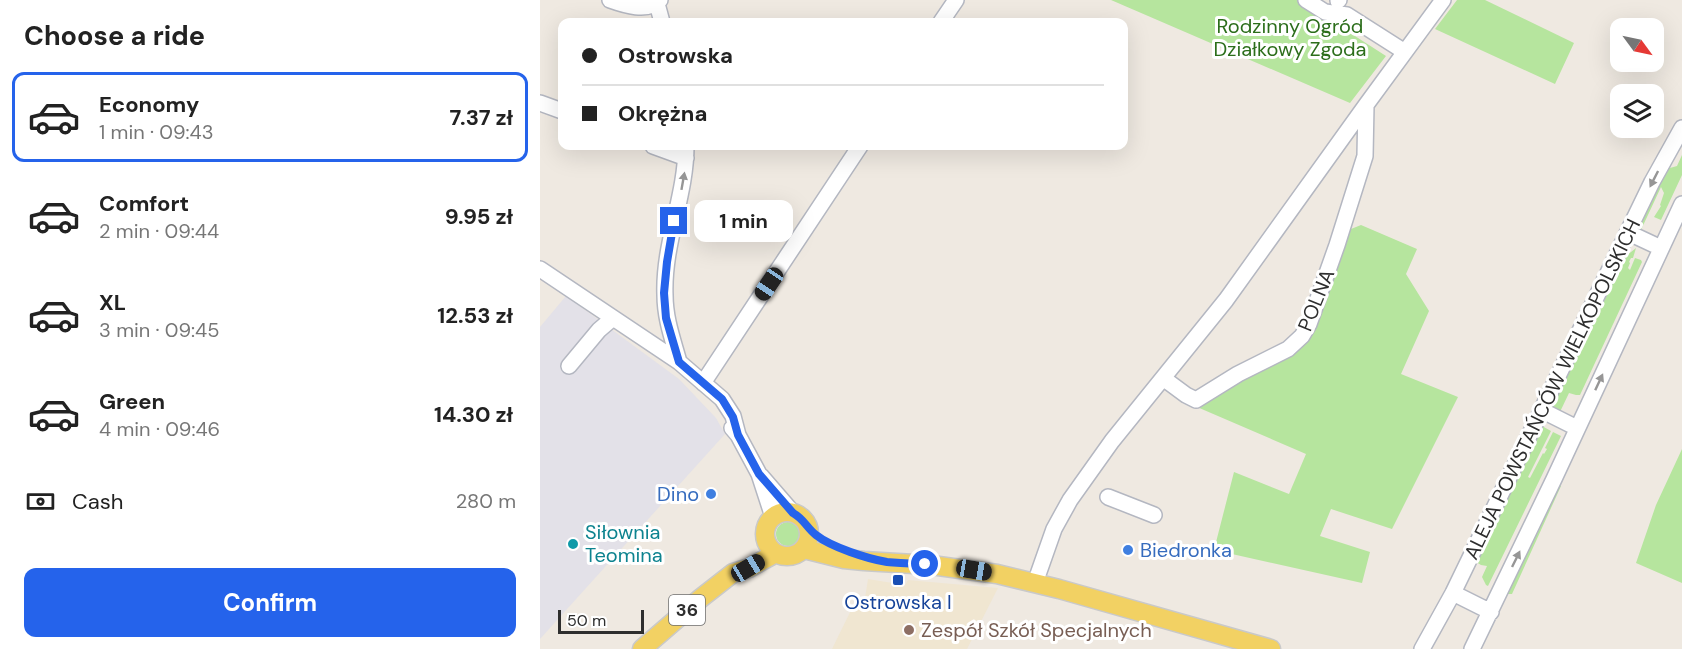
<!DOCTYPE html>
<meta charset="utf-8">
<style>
:root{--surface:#fff;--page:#f2f2f2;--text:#222;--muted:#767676;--line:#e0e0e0;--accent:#2563eb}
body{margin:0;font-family:"DM Sans",sans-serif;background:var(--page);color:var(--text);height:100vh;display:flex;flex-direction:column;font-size:22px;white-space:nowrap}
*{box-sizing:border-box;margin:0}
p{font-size:20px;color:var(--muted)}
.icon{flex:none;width:33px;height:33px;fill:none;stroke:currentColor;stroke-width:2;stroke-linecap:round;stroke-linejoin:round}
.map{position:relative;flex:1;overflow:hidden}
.panel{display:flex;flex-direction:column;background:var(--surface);width:540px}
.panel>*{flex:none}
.top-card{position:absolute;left:18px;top:18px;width:570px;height:132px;border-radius:12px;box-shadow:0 6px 24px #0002;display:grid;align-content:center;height:132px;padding:0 24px;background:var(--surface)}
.needle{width:39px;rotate:123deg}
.controls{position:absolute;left:1070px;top:18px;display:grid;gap:12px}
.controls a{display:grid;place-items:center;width:54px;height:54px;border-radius:12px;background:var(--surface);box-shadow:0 6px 24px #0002;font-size:30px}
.scale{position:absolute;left:18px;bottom:15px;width:86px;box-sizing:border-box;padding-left:6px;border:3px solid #2e2e2e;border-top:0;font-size:16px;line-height:21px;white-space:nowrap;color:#2e2e2e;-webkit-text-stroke:4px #fff;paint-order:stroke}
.end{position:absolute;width:27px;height:27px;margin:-14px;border:8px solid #2563eb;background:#fff;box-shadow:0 0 0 3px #fff}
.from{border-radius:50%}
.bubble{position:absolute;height:42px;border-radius:12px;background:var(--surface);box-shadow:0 6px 24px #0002;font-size:20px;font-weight:700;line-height:42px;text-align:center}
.car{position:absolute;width:18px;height:36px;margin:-18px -9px;border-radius:8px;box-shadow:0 0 4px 2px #0007;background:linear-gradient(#222 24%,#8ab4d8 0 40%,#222 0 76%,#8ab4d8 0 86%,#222 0)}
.top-card b{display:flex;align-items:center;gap:21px;height:57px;font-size:22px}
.top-card b+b{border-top:2px solid var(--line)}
.top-card i{width:15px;height:15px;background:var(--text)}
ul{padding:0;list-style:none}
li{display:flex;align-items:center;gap:18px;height:90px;margin:0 12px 9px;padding:0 12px;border:3px solid transparent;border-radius:12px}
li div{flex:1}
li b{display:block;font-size:22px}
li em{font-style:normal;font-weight:700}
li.selected{border-color:var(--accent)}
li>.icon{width:54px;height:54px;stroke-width:1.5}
h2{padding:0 24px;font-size:27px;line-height:72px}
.pay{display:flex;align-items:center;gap:15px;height:66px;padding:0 24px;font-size:22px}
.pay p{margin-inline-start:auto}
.primary-button{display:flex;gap:12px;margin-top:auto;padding:12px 24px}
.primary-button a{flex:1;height:69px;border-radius:12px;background:var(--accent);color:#fff;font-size:24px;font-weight:700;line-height:69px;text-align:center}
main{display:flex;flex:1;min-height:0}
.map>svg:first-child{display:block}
.industrial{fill:#e3e1e8}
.education{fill:#f0e6d1}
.green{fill:#b6e59e}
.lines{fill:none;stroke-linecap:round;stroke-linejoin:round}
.minor-casing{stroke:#b4b7c1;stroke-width:18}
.major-casing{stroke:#c9c9c9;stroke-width:21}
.minor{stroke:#fff;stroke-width:15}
.major{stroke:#f2d163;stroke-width:18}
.oneway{fill:#969696}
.route{stroke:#2563eb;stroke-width:8}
.shop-dot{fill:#3f7fe0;stroke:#fff;stroke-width:2}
.culture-dot{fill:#0f9aa8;stroke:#fff;stroke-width:2}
.transit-dot{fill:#1a4fb4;stroke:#fff;stroke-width:2}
.education-dot{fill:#8d6e63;stroke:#fff;stroke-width:2}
.labels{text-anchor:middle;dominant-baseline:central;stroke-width:6;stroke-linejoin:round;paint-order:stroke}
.shield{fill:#fff;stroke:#6d6d6d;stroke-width:1.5}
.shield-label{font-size:18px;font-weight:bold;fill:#2e2e2e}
.park-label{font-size:20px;fill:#2c6e1b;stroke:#fff}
.street-label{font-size:20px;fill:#2e2e2e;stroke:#fff}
.shop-label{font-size:20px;fill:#366cbe;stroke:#fff;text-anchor:end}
.culture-label{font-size:20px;fill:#0d838f;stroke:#fff;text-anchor:start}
.transit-label{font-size:20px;fill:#164399;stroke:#fff}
.education-label{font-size:20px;fill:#785e54;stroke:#fff;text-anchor:start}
</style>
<main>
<section class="panel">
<h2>Choose a ride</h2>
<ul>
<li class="selected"><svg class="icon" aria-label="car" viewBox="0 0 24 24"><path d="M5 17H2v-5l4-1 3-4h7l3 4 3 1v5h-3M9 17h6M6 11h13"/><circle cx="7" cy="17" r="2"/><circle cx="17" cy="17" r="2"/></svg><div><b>Economy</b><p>1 min · 09:43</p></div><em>7.37 zł</em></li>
<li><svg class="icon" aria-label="car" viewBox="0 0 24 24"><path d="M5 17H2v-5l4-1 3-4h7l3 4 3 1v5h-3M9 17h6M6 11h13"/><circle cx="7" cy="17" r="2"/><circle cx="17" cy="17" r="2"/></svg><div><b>Comfort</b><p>2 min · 09:44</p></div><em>9.95 zł</em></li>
<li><svg class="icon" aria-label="car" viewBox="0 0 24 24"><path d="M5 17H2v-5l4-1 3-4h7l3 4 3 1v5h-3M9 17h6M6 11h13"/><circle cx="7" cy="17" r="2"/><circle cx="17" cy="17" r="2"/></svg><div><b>XL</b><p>3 min · 09:45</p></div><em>12.53 zł</em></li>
<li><svg class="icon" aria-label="car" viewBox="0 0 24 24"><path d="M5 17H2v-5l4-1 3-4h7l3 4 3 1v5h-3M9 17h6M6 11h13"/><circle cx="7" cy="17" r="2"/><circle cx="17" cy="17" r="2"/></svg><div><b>Green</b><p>4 min · 09:46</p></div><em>14.30 zł</em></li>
</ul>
<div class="pay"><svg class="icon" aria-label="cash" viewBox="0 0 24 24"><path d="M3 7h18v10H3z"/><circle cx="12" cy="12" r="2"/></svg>Cash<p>280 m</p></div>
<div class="primary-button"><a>Confirm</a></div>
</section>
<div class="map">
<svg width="1142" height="649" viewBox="0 0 1142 649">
<rect width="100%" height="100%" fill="#efe9e1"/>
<path class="industrial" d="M26 296 139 379 176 418 185 434 0 639V327Z"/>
<path class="education" d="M328 579 365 585 368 580 458 588 427 649H292L316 600 321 603 325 598Z"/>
<path class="green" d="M571 0H759L846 56 810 103Z
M917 0H945L1034 43 1015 84 895 29Z
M1142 155V175L1121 220 1114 217 1121 206 1120 205 1124 193 1121 187 1100 232 1098 226 1099 221 1134 156 1130 168 1137 166Z
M821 225 877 249 866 274 889 311 861 374 918 397 852 529 791 509 780 536 830 552 822 583 674 550 694 472 749 494 766 454 657 407 702 379 747 356 773 334 806 231Z
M1096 248 1093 258H1091L1089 262 1090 263 1088 268 1090 270 1095 258 1101 260 1102 262 1040 395H1036L1029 393 1019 414 1011 408 1086 256Z
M1002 426 1011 431 988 477 990 478 1003 453 1004 454 1007 449 1005 448 1013 432 1021 436 948 586 946 585 942 577 947 566 941 565 936 562Z
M1142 449V583L1096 563 1116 505Z
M1019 485 1021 486 972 594H967L1016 486Z
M236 534a12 12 0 1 1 24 0a12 12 0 1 1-24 0Z"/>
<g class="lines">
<g class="minor-casing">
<path id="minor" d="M70 0C84 5 108 13 120 0
M116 0 122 22
M766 0 785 12 807 15 865 52
M798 1 799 0
M401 22 416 0
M0 103 22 111
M113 146 146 158
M1089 233 1121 248
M0 269 139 362 182 399 193 416 198 435
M139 362C133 340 125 319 125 295 123 244 146 196 146 146
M29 366 59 330 73 318
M623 378 646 395 656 400 698 374 748 349 762 336 769 324 797 245 825 156 826 105
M163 383 320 146
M1001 410 1037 428
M192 428 198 435 219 474 233 517
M221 476 253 513
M568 497 614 515
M495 583 514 529 530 500 572 441 686 300 826 105 903 0
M913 593 951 612
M882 649 913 593 1112 182 1142 128
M932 649 1014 479 1142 204"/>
</g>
<g class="major-casing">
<path id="major" d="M225 534a22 22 0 1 1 44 0a22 22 0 1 1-44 0Z
M264 549 304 559 324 561 391 565 457 574 519 589 731 649
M102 649 161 598 193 573 209 568 236 553"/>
</g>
<use href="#minor" class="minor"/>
<use href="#major" class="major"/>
</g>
<defs><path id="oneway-solid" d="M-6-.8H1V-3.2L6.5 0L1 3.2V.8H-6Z" transform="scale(1.5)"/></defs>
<g class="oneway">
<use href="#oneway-solid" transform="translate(1114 179) rotate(117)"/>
<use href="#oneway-solid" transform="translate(143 181) rotate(-80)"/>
<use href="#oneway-solid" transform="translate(1059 382) rotate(-65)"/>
<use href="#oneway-solid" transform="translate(976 559) rotate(-64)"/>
</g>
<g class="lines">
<path class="route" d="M134 221 127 262 124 293 126 318 139 362 182 399 193 417 198 435 219 474 253 513C264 519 267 528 276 535 291 547 328 559 347 562 360 563 372 564 385 564"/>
</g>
<g class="shop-dot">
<circle cx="171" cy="494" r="6"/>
<circle cx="588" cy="550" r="6"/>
</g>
<circle class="culture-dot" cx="33" cy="544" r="6"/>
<rect class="transit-dot" x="352" y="574" width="12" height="12" rx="3"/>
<circle class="education-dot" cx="369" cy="630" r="6"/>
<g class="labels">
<rect class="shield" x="129" y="595" width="36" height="30" rx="4.5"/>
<g class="shield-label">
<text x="147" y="610">36</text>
</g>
<g class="park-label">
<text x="750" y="26">Rodzinny Ogród<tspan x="750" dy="23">Działkowy Zgoda</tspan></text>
</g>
<g class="street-label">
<text transform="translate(776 300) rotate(-68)">POLNA</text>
<text transform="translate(1012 389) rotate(-64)">ALEJA POWSTAŃCÓW WIELKOPOLSKICH</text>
</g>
<g class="shop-label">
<text x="159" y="494">Dino</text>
<text x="600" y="550" text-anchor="start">Biedronka</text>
</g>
<g class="culture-label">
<text x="45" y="532">Siłownia<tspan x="45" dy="23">Teomina</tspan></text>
</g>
<g class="transit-label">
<text x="358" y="602">Ostrowska I</text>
</g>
<g class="education-label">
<text x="381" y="630">Zespół Szkół Specjalnych</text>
</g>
</g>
</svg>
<div class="controls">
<a><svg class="needle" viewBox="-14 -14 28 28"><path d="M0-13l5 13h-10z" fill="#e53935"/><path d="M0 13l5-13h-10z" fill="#767676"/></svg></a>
<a><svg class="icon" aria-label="layers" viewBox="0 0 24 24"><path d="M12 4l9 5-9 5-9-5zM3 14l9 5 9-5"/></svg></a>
</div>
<div class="scale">50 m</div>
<i class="end from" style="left:385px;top:564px"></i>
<i class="end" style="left:134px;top:221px"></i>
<div class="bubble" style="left:154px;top:200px;width:99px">1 min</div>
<i class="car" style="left:229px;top:284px;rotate:214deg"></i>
<i class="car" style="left:208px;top:568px;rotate:59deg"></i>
<i class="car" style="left:434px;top:570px;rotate:100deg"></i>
<div class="top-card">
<b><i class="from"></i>Ostrowska</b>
<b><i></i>Okrężna</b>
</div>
</div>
</main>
